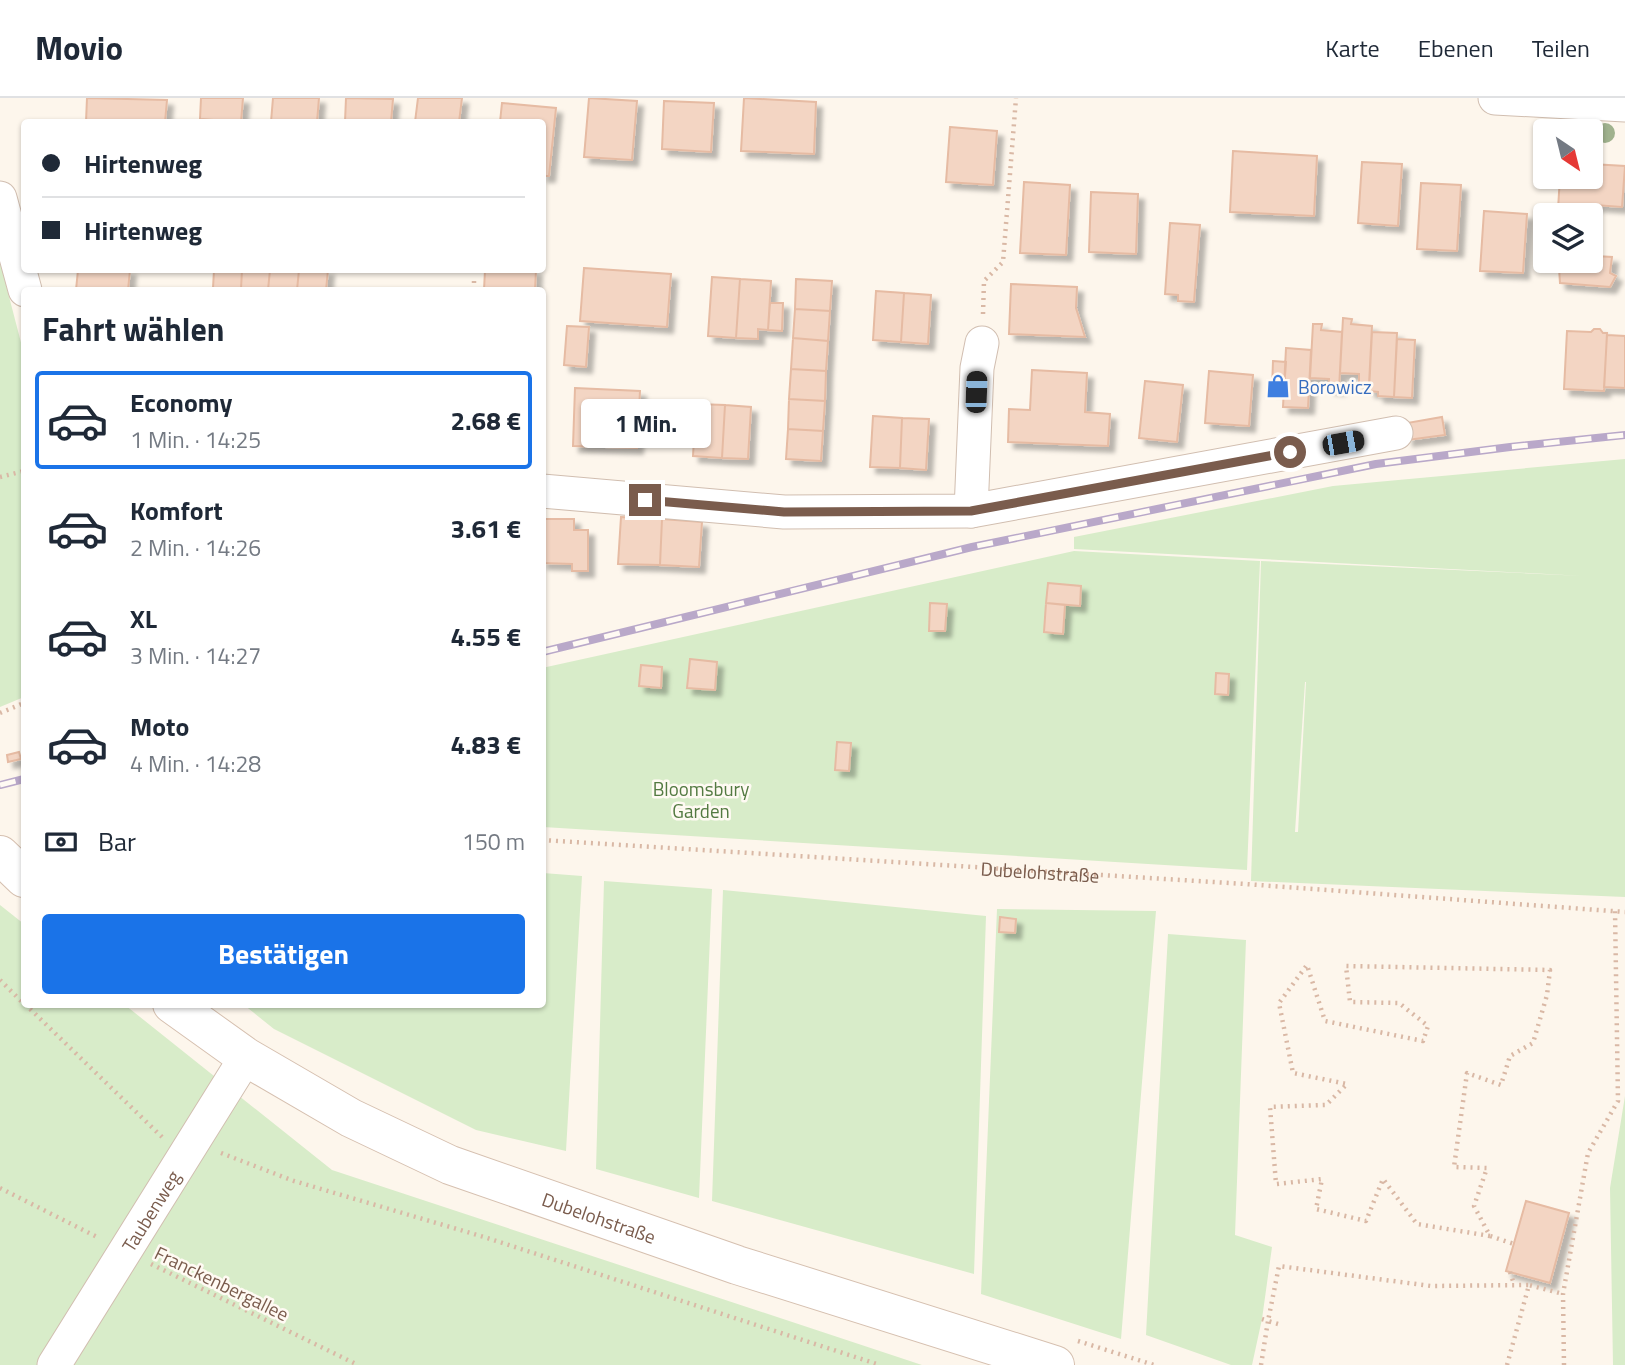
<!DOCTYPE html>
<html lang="de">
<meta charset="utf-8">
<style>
:root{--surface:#fff;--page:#f2f2f3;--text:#1f2937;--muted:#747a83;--line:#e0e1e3;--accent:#1a73e8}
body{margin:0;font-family:"Titillium Web",sans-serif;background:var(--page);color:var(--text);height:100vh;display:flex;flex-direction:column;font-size:26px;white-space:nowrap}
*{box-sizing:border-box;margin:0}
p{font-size:23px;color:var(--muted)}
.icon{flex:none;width:38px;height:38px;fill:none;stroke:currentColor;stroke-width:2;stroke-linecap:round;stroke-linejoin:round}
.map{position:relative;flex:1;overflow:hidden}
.drawer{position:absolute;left:21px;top:189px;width:525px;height:721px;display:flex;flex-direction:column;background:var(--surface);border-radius:7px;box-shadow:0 2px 5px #0004}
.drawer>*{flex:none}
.hud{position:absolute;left:21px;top:21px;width:525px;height:154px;border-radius:7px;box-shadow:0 2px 5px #0004;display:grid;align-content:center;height:154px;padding:0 21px;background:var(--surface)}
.needle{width:46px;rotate:145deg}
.controls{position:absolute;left:1533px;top:21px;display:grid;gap:14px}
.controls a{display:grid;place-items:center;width:70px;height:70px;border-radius:7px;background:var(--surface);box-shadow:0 2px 5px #0004;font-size:35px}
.end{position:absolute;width:32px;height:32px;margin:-16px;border:9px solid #7a5c4d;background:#fff;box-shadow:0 0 0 4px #fff}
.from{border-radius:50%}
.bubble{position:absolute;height:49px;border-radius:7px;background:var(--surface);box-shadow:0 2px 5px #0004;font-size:23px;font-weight:700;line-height:49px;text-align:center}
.car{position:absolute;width:21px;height:42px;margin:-21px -10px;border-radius:9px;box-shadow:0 0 5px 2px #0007;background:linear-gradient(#222 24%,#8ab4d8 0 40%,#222 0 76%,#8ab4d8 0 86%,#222 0)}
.hud b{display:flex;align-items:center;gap:24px;height:66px;font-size:26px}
.hud b+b{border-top:2px solid var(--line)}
.hud i{width:18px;height:18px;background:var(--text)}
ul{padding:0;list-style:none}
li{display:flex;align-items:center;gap:21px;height:98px;margin:0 14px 10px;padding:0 7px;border:4px solid transparent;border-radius:7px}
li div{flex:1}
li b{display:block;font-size:26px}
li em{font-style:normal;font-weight:700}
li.current{border-color:var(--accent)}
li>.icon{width:63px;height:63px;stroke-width:1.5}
h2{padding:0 21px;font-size:32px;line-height:84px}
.pay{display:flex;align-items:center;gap:18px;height:77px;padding:0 21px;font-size:26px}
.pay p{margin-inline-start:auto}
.action{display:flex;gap:14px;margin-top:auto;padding:14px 21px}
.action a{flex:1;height:80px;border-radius:7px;background:var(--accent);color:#fff;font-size:28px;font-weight:700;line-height:80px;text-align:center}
header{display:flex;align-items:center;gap:42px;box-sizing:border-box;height:98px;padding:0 35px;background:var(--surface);border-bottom:2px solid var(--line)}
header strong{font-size:33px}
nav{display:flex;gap:38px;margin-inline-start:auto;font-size:24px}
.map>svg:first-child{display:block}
.green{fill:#d8ecc9;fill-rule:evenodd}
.building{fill:#f3d5c3;stroke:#e6bba3;stroke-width:2;filter:url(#shadow)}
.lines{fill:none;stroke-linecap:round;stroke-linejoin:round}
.street-casing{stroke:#d1beb0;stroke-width:35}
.secondary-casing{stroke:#d6c0b0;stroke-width:40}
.path{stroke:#d9b8a5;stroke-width:4.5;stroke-dasharray:2 5;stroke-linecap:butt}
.street{stroke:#fff;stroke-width:33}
.secondary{stroke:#fff;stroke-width:38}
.rail-casing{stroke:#b9a8c9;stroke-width:8}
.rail{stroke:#fffaf3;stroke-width:5;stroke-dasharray:16;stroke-linecap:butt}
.tree{fill:#a0b28e}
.route{stroke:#7a5c4d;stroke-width:9}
.labels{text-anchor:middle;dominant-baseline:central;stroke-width:5;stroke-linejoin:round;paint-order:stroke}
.shop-label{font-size:19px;fill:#366cbe;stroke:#fffaf3;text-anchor:start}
.park-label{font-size:19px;fill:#537a41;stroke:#fffaf3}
.street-label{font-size:19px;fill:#7a5c4d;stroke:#fffaf3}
</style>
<header>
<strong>Movio</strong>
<nav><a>Karte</a><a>Ebenen</a><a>Teilen</a></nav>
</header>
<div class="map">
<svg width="1625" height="1267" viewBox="0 0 1625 1267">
<defs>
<filter id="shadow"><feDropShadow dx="6" dy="6" stdDeviation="2" flood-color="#0004"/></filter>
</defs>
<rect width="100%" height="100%" fill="#fdf6ec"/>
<path class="green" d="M0 164 24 256V599L0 609Z
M1625 361V799L1251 783 1261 463 1583 478 1074 451V439L1333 388ZM1306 584 1298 734H1295L1305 584Z
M1074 453 1260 463 1247 772 543 729 542 570Z
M543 775 582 778 566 1053 476 1032 274 931 244 907 542 906Z
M604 783 712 791 699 1100 596 1071Z
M723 792 986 818 974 1176 712 1103Z
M0 807 24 826V906L125 907 332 1072 922 1267H0Z
M997 811 1156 813 1121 1241 981 1196Z
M1168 836 1246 842 1235 1137 1272 1149 1262 1221 1252 1267H1231L1146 1237Z
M1625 998V1267H1613L1610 1090Z"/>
<path class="building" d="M87 0 167 2 165 24H86Z
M201 0H243L241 24 200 21Z
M273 0H319L317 24H271Z
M346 0 393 1 391 24H345Z
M418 0H462L459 24H415Z
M589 0 637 3 632 62 584 59Z
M744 0 816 4 814 56 741 53Z
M664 3 714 5 711 54 662 51Z
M502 5 556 10 549 78H542V24H500Z
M950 29 997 33 993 87 946 84Z
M1233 53 1317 58 1314 118 1230 114Z
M1362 64 1402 66 1398 128 1358 125Z
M1591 66 1625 68 1622 109 1581 106 1580 112 1558 111 1560 79H1591Z
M1024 84 1070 87 1066 157 1020 155Z
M1421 85 1461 87 1457 153 1417 151Z
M1091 94 1138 96 1136 156 1089 154Z
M1484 113 1527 116 1523 175 1480 173Z
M1170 125 1200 127 1194 204 1178 203V197L1165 196Z
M1591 154 1595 158 1612 159 1610 175 1616 178 1610 189 1560 185 1559 170 1561 163H1591Z
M584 170 671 176 667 229 580 223Z
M78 172H130L128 192H76Z
M214 172H242L241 191 213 190Z
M242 172H270L268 192 241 191Z
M270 172H299L297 192H268Z
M299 172H328L326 192H297Z
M485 172H536L535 192H484Z
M712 179 740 181 736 240 708 238Z
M740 181 771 183 768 232 758 231V241L736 240Z
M796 181 832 183 830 213 795 211Z
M1011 186 1077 189 1076 210 1085 239 1009 236Z
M876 193 904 195 901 244 873 242Z
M904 195 931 197 928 246 901 244Z
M770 205H783L782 233 768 232Z
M795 211 830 213 828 243 793 240Z
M1343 220 1352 221 1351 226 1372 228 1369 287 1359 286V276L1340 275Z
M1313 226H1322L1321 232 1342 234 1339 291 1329 290V281L1310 280Z
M567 228 589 229 586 269 564 267Z
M1594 231H1600L1603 235H1607L1604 293 1564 291 1567 233 1591 234Z
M1372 234 1397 235 1394 299 1378 298V294L1369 293Z
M1607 237 1625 238V290L1604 289Z
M793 240 828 243 826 273 791 271Z
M1397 241 1415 242 1412 300 1394 299Z
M1286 250 1311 252 1308 310 1283 309Z
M1273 263 1286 264 1284 292 1272 291Z
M791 271 826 273 825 303 789 301Z
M1032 272 1087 275 1085 314 1110 316 1108 348 1008 344 1009 311 1030 312Z
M1209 273 1253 277 1249 328 1205 325Z
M1145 283 1183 287 1177 344 1139 340Z
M575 290 640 293 637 350 573 348Z
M789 301 825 303 823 333 788 331Z
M696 306 725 307 722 360 693 358Z
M725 307 751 309 748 361 722 360Z
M873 318 902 320 900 370 870 369Z
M1442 319 1445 337 1407 342V325Z
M902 320 929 321 926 372 900 370Z
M788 331 823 333 821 363 786 361Z
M621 419 662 421 660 467 618 466Z
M542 421H574V432H588V473H572V466L542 465Z
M662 421 702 424 699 469 660 467Z
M1048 485 1081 488 1080 508 1046 505Z
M930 505 947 506 945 533H929Z
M1046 505 1065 507 1063 536 1044 534Z
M690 561 717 564 715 592 687 590Z
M641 567 662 569 661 590 639 588Z
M1216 575 1229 576 1228 597 1215 596Z
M837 644 851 645 849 673 835 672Z
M19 654 21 661 8 664 7 657Z
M1000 819 1016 821 1015 835 999 834Z
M1526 1103 1569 1115 1550 1185 1506 1173Z"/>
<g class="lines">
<g class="street-casing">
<g id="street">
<path d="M1495 0 1625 7"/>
<path d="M0 100 25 192"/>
<path d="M542 393 784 414 971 413 1396 335"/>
<path d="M971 413 977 270 982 245"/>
<path id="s2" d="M54 1267 246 959"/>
</g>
</g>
<g class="secondary-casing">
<g id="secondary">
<path d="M0 757 24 780"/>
<path id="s3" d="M172 906 246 959 351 1020 450 1067 737 1167 1055 1267"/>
</g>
</g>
<g class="path">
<path d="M474 192V178"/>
<path d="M983 216 984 183 1003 164 1016 0"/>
<path d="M0 379 24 373"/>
<path d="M0 615 24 605"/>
<path id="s1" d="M542 742 1245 786 1625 814"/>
<path d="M0 882 24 906"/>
<path d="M25 906 162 1039"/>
<path d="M221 1055 294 1083 484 1139 880 1267"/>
<path d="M0 1090 99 1140"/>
<path d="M1490 1138 1417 1126 1383 1081 1366 1123 1316 1111 1322 1081 1276 1086 1270 1009 1326 1007 1347 986 1293 975 1279 905 1307 867 1325 923 1423 943 1428 928 1399 905 1350 904 1346 868 1550 872 1547 897 1533 945 1510 958 1501 987 1467 975 1454 1069 1487 1070 1474 1108 1490 1138 1514 1146"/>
<path d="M151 1166 358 1267"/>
<path d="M1510 1174 1514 1186"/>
<path d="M1278 1226 1268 1223 1279 1168 1431 1188 1529 1187"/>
<path d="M1078 1243 1154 1267"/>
<path d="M1261 1267 1268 1223 1262 1221"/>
<path d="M1507 1267 1529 1187 1563 1196"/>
<path d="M1564 1267 1563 1196 1588 1055 1618 1003 1615 813"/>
</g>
<use href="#street" class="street"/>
<use href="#secondary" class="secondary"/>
<g class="rail-casing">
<path id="rail" d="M542 554 972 449 1376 366 1510 349 1625 337
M0 687 24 681"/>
</g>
<use href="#rail" class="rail"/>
</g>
<circle class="tree" cx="1605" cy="35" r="10"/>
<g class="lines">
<path class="route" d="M645 402 784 414 971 413 1290 354"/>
</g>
<defs>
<g id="shop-bare" transform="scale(1.89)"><path d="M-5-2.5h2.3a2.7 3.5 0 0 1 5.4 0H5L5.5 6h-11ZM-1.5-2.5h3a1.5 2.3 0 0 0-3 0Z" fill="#3f7fe0" stroke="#fffaf3" stroke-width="2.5" paint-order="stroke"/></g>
</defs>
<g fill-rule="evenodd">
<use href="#shop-bare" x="1278" y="288"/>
</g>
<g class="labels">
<g class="shop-label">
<text x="1298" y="288">Borowicz</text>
</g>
<g class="park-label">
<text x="701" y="690">Bloomsbury<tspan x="701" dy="22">Garden</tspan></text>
</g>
<g class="street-label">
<text stroke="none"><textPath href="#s1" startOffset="499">Dubelohstraße</textPath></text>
<text stroke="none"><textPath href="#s2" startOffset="182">Taubenweg</textPath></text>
<text stroke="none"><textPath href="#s3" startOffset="480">Dubelohstraße</textPath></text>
<text transform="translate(222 1185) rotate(26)">Franckenbergallee</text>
</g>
</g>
</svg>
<div class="controls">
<a><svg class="needle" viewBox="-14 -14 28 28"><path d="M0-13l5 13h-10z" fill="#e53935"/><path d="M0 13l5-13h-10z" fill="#747a83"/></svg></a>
<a><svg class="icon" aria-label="layers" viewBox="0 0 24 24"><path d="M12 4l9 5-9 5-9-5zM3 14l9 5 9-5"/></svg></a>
</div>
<i class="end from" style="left:1290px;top:354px"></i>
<i class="end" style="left:645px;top:402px"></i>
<div class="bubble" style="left:581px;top:301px;width:130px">1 Min.</div>
<i class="car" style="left:976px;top:294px;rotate:2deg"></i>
<i class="car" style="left:1343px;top:345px;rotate:80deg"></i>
<div class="hud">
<b><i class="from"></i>Hirtenweg</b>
<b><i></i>Hirtenweg</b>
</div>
<section class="drawer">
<h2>Fahrt wählen</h2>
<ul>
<li class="current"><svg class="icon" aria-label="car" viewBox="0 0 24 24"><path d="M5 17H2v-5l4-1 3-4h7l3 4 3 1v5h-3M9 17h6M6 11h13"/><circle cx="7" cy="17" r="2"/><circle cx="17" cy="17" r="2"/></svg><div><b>Economy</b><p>1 Min. · 14:25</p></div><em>2.68 €</em></li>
<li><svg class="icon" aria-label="car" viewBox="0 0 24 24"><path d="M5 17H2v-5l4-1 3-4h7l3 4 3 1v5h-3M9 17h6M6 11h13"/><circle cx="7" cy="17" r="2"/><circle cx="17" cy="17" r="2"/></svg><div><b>Komfort</b><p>2 Min. · 14:26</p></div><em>3.61 €</em></li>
<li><svg class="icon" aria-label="car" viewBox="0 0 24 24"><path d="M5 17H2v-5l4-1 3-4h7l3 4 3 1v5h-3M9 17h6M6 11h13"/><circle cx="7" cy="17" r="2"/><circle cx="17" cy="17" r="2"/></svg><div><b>XL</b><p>3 Min. · 14:27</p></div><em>4.55 €</em></li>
<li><svg class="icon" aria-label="car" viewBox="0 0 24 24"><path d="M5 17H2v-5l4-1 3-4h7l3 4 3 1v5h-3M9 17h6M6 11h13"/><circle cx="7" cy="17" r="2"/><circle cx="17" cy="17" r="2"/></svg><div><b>Moto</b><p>4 Min. · 14:28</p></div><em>4.83 €</em></li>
</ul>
<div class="pay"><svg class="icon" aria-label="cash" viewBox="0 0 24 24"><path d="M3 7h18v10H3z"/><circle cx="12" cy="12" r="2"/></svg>Bar<p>150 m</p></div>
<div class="action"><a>Bestätigen</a></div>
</section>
</div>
